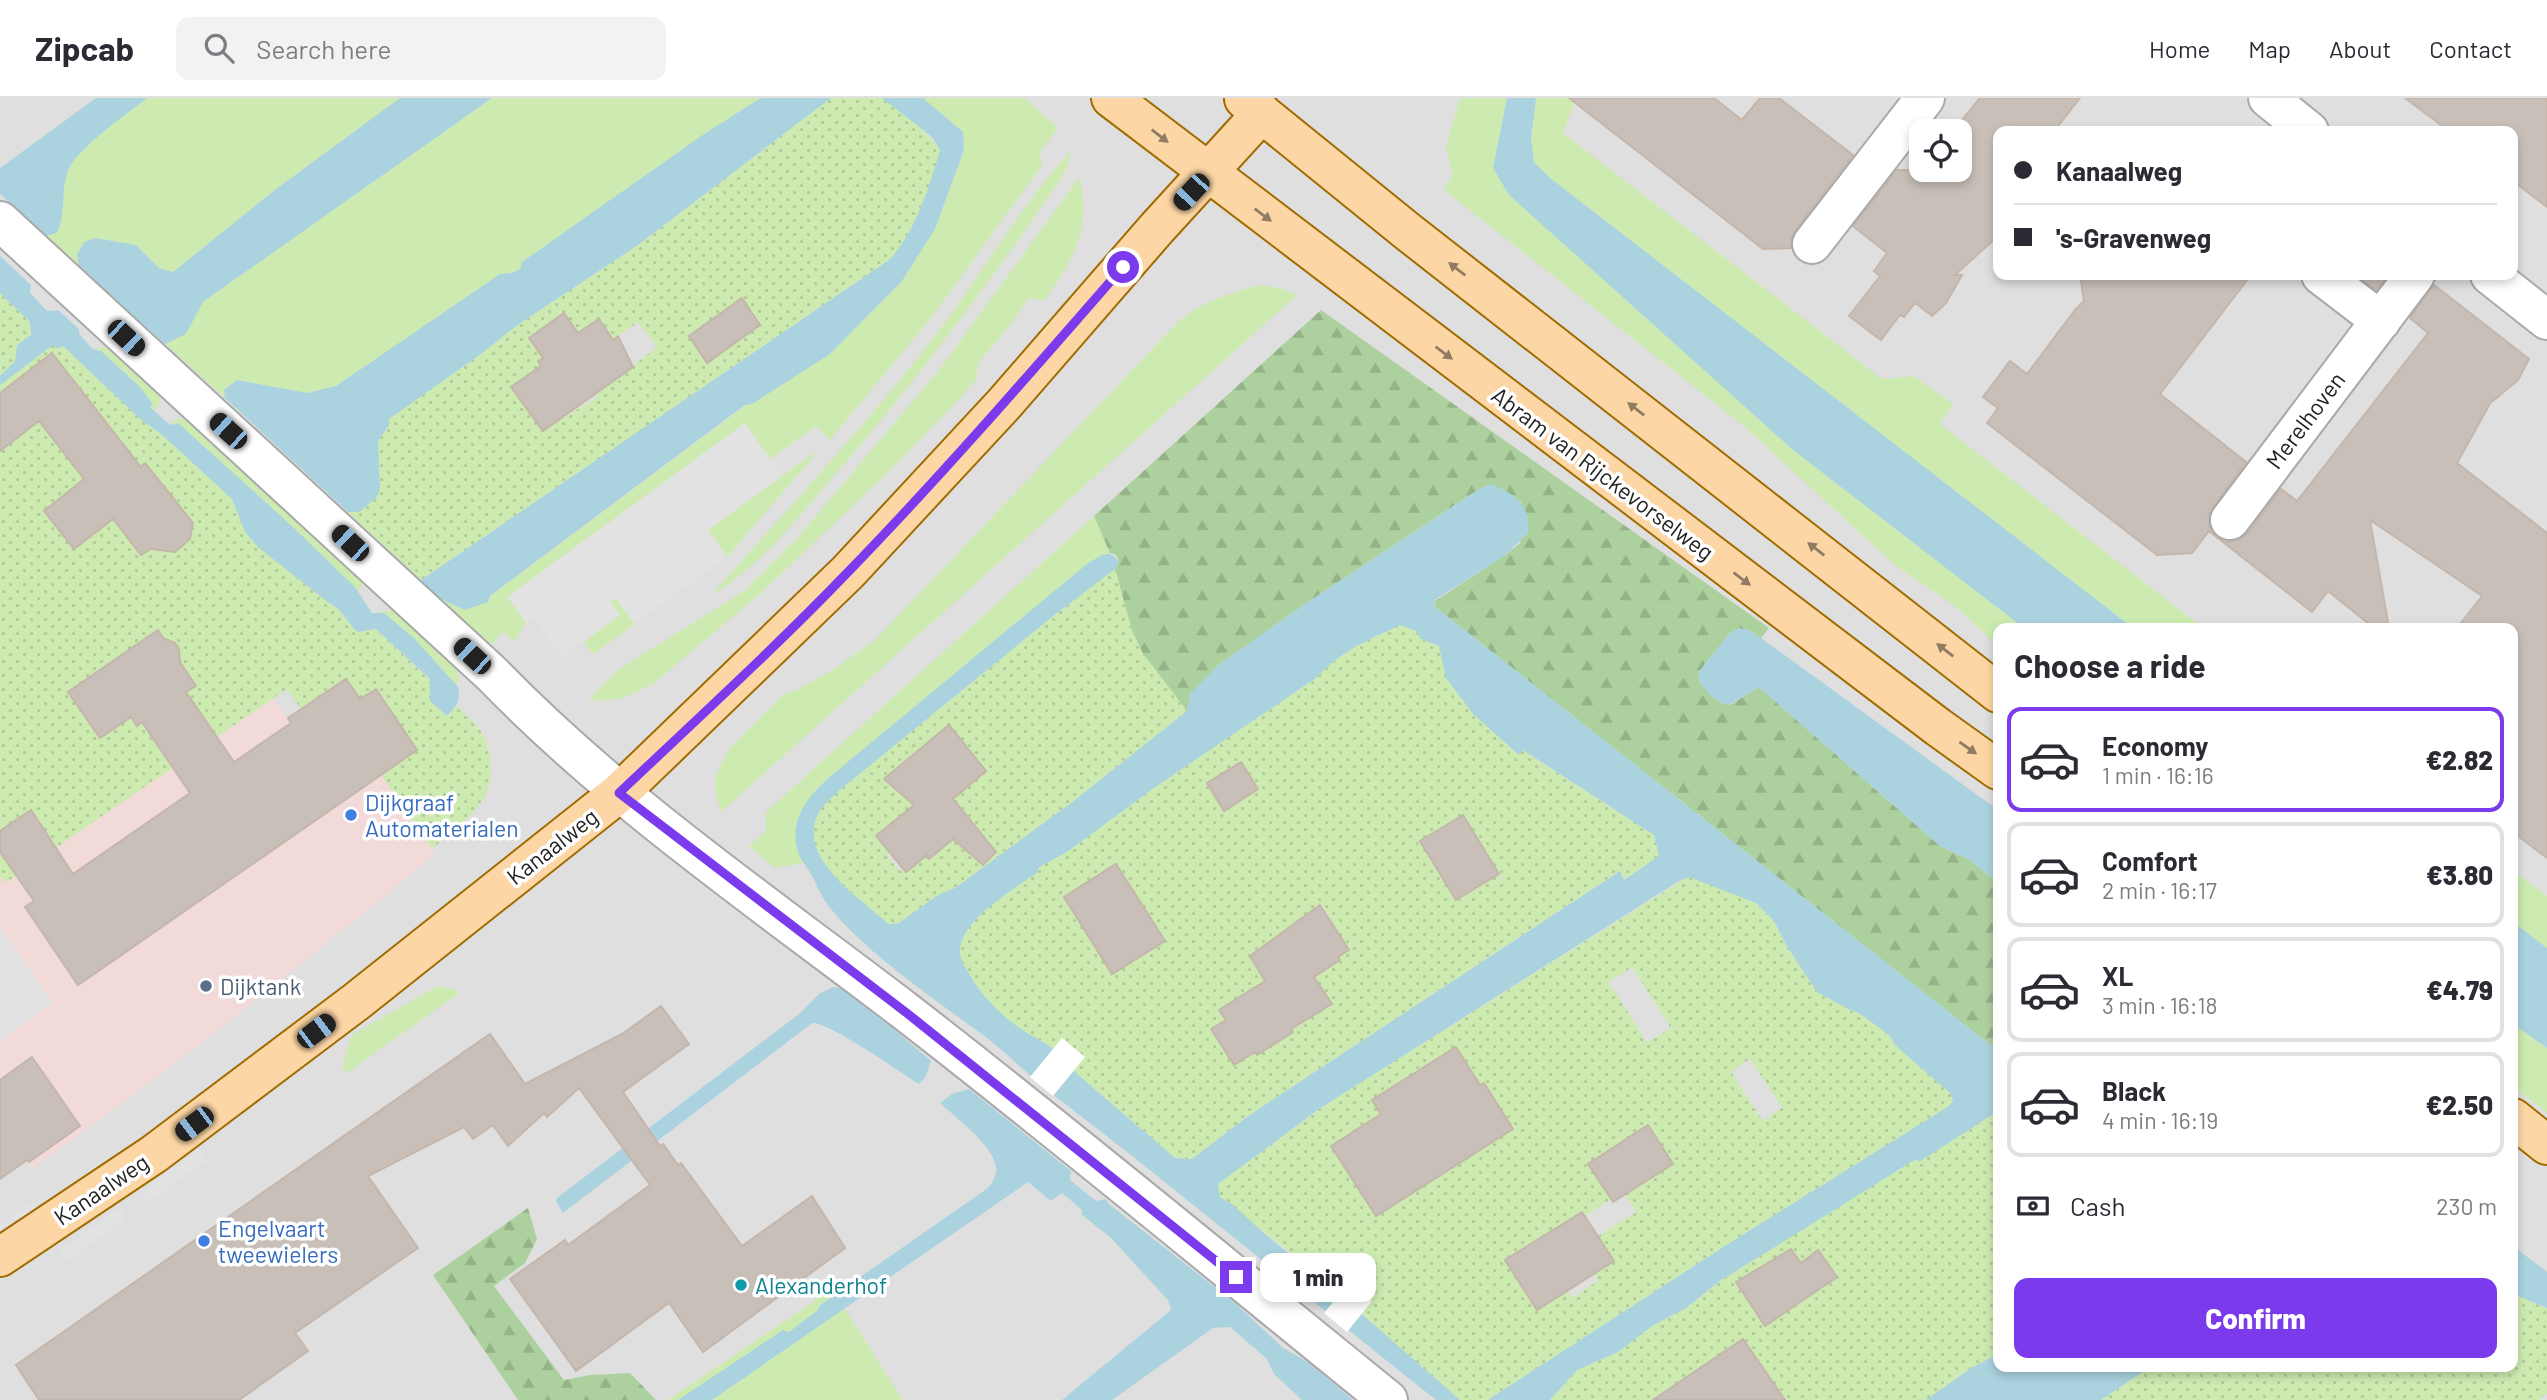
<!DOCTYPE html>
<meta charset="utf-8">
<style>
:root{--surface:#fff;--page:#f2f2f3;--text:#2b2b33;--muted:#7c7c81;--line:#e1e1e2;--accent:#7c3aed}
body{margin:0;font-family:Barlow,sans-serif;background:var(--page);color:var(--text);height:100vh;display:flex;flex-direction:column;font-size:26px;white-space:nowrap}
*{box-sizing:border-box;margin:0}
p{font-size:23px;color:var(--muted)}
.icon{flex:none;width:38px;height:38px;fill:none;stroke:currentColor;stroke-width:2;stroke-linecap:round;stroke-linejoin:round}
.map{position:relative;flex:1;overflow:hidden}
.drawer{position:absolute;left:1993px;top:525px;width:525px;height:749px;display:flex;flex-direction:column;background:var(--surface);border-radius:14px;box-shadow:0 4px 10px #0003}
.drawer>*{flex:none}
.top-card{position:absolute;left:1993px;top:28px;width:525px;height:154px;border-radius:14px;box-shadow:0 4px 10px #0003;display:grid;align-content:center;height:154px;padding:0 21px;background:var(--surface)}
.controls{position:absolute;left:1909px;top:21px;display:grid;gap:14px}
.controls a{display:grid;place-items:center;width:63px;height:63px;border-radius:14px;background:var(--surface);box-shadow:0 4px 10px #0003;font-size:35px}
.end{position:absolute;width:32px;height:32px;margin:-16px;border:9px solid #7c3aed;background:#fff;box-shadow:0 0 0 4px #fff}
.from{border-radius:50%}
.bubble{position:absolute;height:49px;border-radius:14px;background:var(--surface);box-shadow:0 4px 10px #0003;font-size:23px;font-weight:800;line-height:49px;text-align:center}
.car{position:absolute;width:21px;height:42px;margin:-21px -10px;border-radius:9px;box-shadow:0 0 5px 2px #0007;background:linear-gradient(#222 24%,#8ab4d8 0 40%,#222 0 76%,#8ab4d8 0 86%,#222 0)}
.top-card b{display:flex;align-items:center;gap:24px;height:66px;font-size:26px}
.top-card b+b{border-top:2px solid var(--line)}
.top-card i{width:18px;height:18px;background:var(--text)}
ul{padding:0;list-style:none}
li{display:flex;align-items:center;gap:21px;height:105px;margin:0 14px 10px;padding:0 7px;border:4px solid var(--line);border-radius:14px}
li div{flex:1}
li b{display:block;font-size:26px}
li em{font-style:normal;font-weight:800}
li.current{border-color:var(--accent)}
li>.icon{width:63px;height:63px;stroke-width:1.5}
h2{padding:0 21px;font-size:32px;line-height:84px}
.pay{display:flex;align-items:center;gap:18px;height:77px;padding:0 21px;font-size:26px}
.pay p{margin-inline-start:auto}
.action{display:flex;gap:14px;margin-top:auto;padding:14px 21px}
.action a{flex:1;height:80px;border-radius:14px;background:var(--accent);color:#fff;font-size:28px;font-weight:800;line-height:80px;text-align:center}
header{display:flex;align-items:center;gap:42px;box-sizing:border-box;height:98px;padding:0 35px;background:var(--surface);border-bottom:2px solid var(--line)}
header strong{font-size:33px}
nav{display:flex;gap:38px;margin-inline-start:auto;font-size:24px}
.search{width:490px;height:63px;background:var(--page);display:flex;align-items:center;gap:18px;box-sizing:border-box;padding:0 24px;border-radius:14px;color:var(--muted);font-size:26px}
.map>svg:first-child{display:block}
.residential{fill:#e0dfdf;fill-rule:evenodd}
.commercial{fill:#f2dad9}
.grass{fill:#cdebb0}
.forest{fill:url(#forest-firs)}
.garden{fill:url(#garden-dots);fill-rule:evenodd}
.parking{fill:#e2e2e2}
.water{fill:#aad3df;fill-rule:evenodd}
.pier{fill:#fff}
.building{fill:#c7bfb8;stroke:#c4b6ab;stroke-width:2}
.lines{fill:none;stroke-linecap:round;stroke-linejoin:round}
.minor-casing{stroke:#a9a9a9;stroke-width:42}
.major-casing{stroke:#a06b00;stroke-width:42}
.minor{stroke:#fff;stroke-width:38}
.major{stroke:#fcd6a4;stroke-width:38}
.oneway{fill:#8f7c63}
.route{stroke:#7c3aed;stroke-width:9}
.shop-dot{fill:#3f7fe0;stroke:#fff;stroke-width:2.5}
.service-dot{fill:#5c6f8a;stroke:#fff;stroke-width:2.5}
.culture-dot{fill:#0f9aa8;stroke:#fff;stroke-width:2.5}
.labels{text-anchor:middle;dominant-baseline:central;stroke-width:7;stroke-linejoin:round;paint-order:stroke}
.street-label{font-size:23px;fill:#222;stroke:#fff}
.shop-label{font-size:23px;fill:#366cbe;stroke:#fff;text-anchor:start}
.service-label{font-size:23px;fill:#4e5e75;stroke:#fff;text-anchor:start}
.culture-label{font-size:23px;fill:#0d838f;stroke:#fff;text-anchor:start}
</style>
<header>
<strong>Zipcab</strong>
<div class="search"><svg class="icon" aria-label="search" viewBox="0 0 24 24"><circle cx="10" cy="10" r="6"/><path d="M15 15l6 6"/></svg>Search here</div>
<nav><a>Home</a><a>Map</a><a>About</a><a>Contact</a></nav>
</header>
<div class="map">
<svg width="2547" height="1302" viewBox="0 0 2547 1302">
<defs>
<pattern id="forest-firs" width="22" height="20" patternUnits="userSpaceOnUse" patternTransform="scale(1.75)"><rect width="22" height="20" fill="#add19e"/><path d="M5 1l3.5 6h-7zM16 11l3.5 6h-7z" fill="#95b388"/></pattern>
<pattern id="garden-dots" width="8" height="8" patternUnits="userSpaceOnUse" patternTransform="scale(1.75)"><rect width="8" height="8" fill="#cdebb0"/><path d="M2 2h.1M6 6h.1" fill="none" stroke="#b0c997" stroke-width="1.8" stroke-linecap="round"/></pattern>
</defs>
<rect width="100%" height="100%" fill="#f2efe9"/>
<path class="residential" d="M0 0H2547V1302H0ZM1922 33H1960V72H1922ZM1998 33H2513V177H1998ZM1998 530H2513V1269H1998Z"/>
<path class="commercial" d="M273 600 304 644 339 615 435 755 383 800 204 943 138 994 33 1070 0 1024V778L5 784Z"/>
<path class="grass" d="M147 0H400L276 91 173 174 159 170 136 147 84 144 77 156 79 168 45 138 57 135C66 115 61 95 67 75 75 51 126 17 147 0Z
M492 0H761L707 34 522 164 520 171 512 175 500 176 336 288 307 295 237 282 224 292 225 300 165 246 186 236 203 204Z
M923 0H1025L1058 30 1040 54 1042 67 934 216 830 342 816 328 770 361 744 326 508 499 526 525 514 543 502 534 493 546 476 536 417 486 420 479 423 489 488 504 490 498 746 307 752 306 830 256 902 183 935 131 964 53 963 34Z
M1460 0H1507L1493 70 1793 352 2024 530H1998V548L1956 509 1896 468 1745 329 1443 91 1453 77 1446 50Z
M1536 0H1576L1563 35 1882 281 1914 278 1953 306 1940 326 2203 530H2133L1550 80 1534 64 1531 40Z
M1070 54 1068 67 1062 79C991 183 916 284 833 379 796 422 761 468 711 497 787 412 865 328 935 238 981 178 1019 109 1070 54Z
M1079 80C1093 126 1072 167 1044 202L1029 200 1012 225 978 265 976 282 950 311 882 380 761 495 653 586 623 600 597 603 589 601 619 571 744 493 800 437 939 272Z
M1260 187 1283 191 1297 197 721 714 715 693V681L726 656 733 647 784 596 797 592 831 573 874 543 1179 223C1202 204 1232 194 1260 187Z
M104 249 111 252 158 294 161 303 154 313 151 310 152 305 140 289 101 253 93 251Z
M178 320 186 322 342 465 363 485 358 494 294 430 178 325 169 327Z
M815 354 816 356 727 459 708 432Z
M1094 418 1110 455 1087 466 814 693 798 752 803 765 774 770 749 748 766 733V714Z
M616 500 635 526 593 556 584 544 620 517 610 504Z
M392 512C408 520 451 559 458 576 460 581 459 582 457 587L402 529 378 514Z
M2513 772 2547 798V850L2513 824Z
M438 888 457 892 458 896 348 974 344 973 342 969 352 937Z
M2513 926 2547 950V1015L2513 988Z
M832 1191 903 1302H668Z"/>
<path class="forest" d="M1321 212 1769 530 1761 540 1747 531 1729 536 1699 574C1697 591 1717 599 1730 607L1759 589 1940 748 1970 762 1998 785V953L1435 509V503L1504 458 1520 445 1521 404 1481 390 1305 506 1217 568 1187 613 1143 556 1132 533 1115 471 1119 464 1116 457 1110 455 1094 418Z
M528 1110 537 1141 525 1165 494 1188 564 1282 590 1277 630 1275 656 1302H518L433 1177Z"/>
<path class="garden" d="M831 0C844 0 871 0 882 0 892 3 936 42 940 52 929 90 916 133 889 162L421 482 348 414H359L380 390 378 343 389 327 388 321 481 256 519 226 638 147ZM741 200 760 227 707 264 689 238ZM564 216 578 235 599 221 613 242 638 224 657 249 596 296 597 299 543 333 512 289 541 268 538 263 543 260Z
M0 195 30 224 31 237 25 243 14 266 0 278Z
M54 246 57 251 63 248 140 321 161 336 232 401 245 434 260 450 329 505C342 510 346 525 358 534L376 531 430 582V603L447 618 457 608C465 616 474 623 480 632 495 655 496 689 477 710 464 725 447 738 432 751L381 677 417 652 376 591 360 601 346 581 315 602 322 613 309 622 287 591 5 785 0 778V347L3 351 39 323 108 327 52 255 0 295V287ZM145 365C157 384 194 418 190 441L175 454 159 443 140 458 113 421 74 451 44 413 86 379 103 399ZM158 532 163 540 175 545 179 551 180 564 196 587 186 594 208 627 164 657 142 624 137 628 131 619 106 636 96 635 68 594Z
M1115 471 1132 533 1143 556 1187 613 1075 702 955 790 938 797 899 825 889 826C860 800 791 757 821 711 826 704 835 697 841 691L1052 519ZM949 628 953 701 972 725 934 758 927 757 906 774 902 771 900 773 887 758 890 755 876 739 914 707 890 678 884 681Z
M1400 527 1416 533 1421 541 1439 548 1447 580 1473 616 1519 657 1522 652 1654 737 1659 758 1623 782 1619 773 1248 1018 1192 1061 1175 1060 1076 975C1065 953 1037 942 1018 929 1001 917 984 900 973 882 968 873 960 864 960 853 959 823 1015 790 1037 775L1039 769 1067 754 1151 692 1316 580C1342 552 1367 543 1400 527ZM1241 664 1258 691 1224 712 1207 685ZM1463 717 1502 781 1500 782 1497 777 1455 802 1421 746H1417ZM1117 766 1164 842 1112 875 1064 799ZM1322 806 1349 852 1338 859 1340 863 1312 876 1331 906 1291 931 1293 934 1234 967 1211 931 1226 922 1219 912 1265 883 1250 858Z
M1689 778 1756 805 1774 823 1786 847 1817 894 1850 912 1859 915 1889 937 1896 948 1951 996 1953 1003 1950 1008 1731 1144 1488 1302H1460L1296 1159 1219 1099 1218 1086 1319 1011ZM1632 869 1671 930 1647 945 1609 884ZM1456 949 1453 953 1476 990 1514 1031 1451 1071 1391 1060 1413 1094 1376 1118 1331 1048 1381 1016 1373 1001ZM1750 961 1782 1010 1763 1023 1731 974ZM1648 1027 1672 1066 1625 1096 1636 1114 1598 1138 1614 1163 1594 1176 1598 1183 1572 1200 1568 1192 1537 1212 1505 1162 1581 1114 1585 1118 1611 1101 1588 1066Z
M1998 1013V1256L1971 1270 1926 1302H1550L1577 1272 1618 1254 1652 1228 1686 1210 1720 1183 1917 1060 1919 1063ZM1790 1151 1801 1165 1818 1153 1837 1180 1766 1228 1737 1184Z
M2513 1196 2547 1210V1296L2538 1302H2101L2150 1269H2513Z"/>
<path class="parking" d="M745 325 782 378 708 432 727 459 635 526 615 500 611 504 620 517 562 559 534 520 526 525 507 499Z
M0 829 53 905 0 942Z
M199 1051 207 1062 148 1105 140 1095Z
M33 1104 41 1114 0 1143V1127Z
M119 1110 126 1120 68 1162 60 1152Z"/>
<path class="water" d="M96 0H147C126 17 75 51 67 75 61 95 66 115 57 135L45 138 0 96V70Z
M400 0H492L203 204 186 236 165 246 79 168 77 156 84 144 95 140 136 147 159 170 173 174 276 91Z
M761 0H831L638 147 519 226 481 256 389 321V327L378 343 380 390 377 399 359 414H348L225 300 224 292 237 282 307 295 336 288 500 176 512 175 520 171 522 164 707 34Z
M882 0H923L963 34 964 52 935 131 902 183 830 256 752 306 745 307 490 498 488 504 465 512 443 502 423 489 421 482 889 162C916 133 929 90 940 52L932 39Z
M1507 0H1536L1531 40 1534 64 1550 80 2133 530H2024L1793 352 1509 97 1493 70Z
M0 158 31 187 30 195 47 213 58 212 79 231V236L93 251 101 253 140 289 152 305 151 310 170 327 178 325 294 430 355 489 372 515H384L415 541 458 589C461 602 457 608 447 618L430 603V581L376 531 358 534C347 525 342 510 329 505L259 450 245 434 232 401 161 336 140 321 63 248 57 251 53 247 0 287V278L15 263 17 247 31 237 30 224 0 195Z
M1490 386C1514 394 1532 409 1528 435L1504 458 1435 502V509L1998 953V1013L1919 1064 1916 1061 1720 1183 1686 1210 1652 1228 1618 1254 1577 1272 1550 1302H1488L1731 1144 1949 1008 1953 1003 1951 996 1896 948 1889 937 1859 915 1850 912 1817 894 1786 847 1774 823 1756 805 1689 779 1679 783 1319 1011 1218 1086 1220 1099 1232 1106 1266 1137 1339 1196 1460 1302H1436C1334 1221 1233 1138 1131 1057 1103 1035 1075 1014 1047 992 1026 974 1005 954 983 937 939 904 834 834 816 786 812 774 802 766 798 754 788 721 809 697 832 677L1087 466C1099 459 1111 448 1119 465L1115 471 1052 519 841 691C835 697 826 704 821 711 791 757 860 800 889 826L899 825 938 797 955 790 1075 702 1187 613 1190 596 1217 568 1305 506 1481 390ZM1400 527 1416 533 1421 541 1439 548 1446 580 1473 616 1519 657 1523 652 1654 737 1659 758 1624 782 1620 773 1248 1018 1192 1061 1175 1060 1076 975C1065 953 1037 942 1018 929 1001 917 984 900 973 882 968 873 960 864 960 853 959 823 1015 790 1037 775L1039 769 1067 754 1151 692 1316 580C1342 552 1367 543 1400 527Z
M1738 530 1747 531 1761 540 1998 712V785L1970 762 1940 748 1759 589 1729 607C1716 605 1698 589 1699 574L1729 536Z
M2513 824 2547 850V950L2513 926Z
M833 889 840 890 895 932 931 963 926 978 919 986C902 975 826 922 812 925L563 1115 556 1103 557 1100 799 916 819 896Z
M969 991 1071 1073 1070 1082 1096 1103 1106 1101 1109 1106 1235 1205 1283 1250 1308 1264 1353 1302H1302L1274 1276 1266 1260 1230 1229 1213 1230 1112 1302H1062L1171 1212 1168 1202 1110 1139 1082 1117V1112L1062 1095 1051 1103 1028 1084 712 1302H678L783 1232 789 1234 818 1212 820 1207 988 1090C993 1083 997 1077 996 1069 993 1047 956 1020 940 1005L952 996Z
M2513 1145 2521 1154 2547 1174V1210L2513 1196Z
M1998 1256V1269H2150L2101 1302H1926L1971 1270Z"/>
<path class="pier" d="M1062 940 1085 959 1053 998 1030 979Z
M1349 1185 1372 1203 1347 1234 1324 1215Z"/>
<path class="building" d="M1569 0H1714L1742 22 1760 0H1779L1853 57 1795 133 1791 142V150L1763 151Z
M1980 0H2080L2054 33H1998V138L1955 177H1962L1946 205 1932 218 1915 205 1904 219 1900 217 1881 242 1849 218 1880 178 1874 173 1887 155 1853 128 1897 72H1960V33H1953Z
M2405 0H2547V109L2513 83V33H2449Z
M2080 177H2251L2160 296 2246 364 2213 409 2208 419 2210 431 2217 440 2227 444 2238 442 2247 436 2281 391 2297 403 2428 235 2410 220 2434 187 2529 261 2518 282 2493 303 2492 302 2457 365 2547 435V760L2513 734V530H2457L2482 498 2370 422 2389 530H2374L2328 493 2312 514 2209 433 2192 455 2157 457 1987 325 1998 310 1983 299 2010 263 2027 276 2075 212 2084 203Z
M2357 177H2388L2376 192Z
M742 200 760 227 707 265 689 238Z
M564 215 578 235 599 221 613 242 618 238 633 269 543 333 511 289 541 268 538 263 543 260 529 240Z
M52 255 141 369 145 365 193 425 190 441 175 454 151 451 141 457 113 421 74 451 44 413 84 381 39 323 0 353V295Z
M158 532 163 540 175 545 179 551 180 564 196 588 186 594 234 664 291 625 288 620 346 581 360 601 376 591 417 652 78 887 25 809 34 803 0 754V733L31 712 73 776 190 695 142 624 137 628 131 619 100 640 68 594Z
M949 627 986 673 953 701 996 754 983 767 953 741 929 761 927 757 906 774 876 738 914 707 884 681Z
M1241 664 1258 691 1224 713 1207 685Z
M1463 717 1499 776 1456 802 1420 743Z
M1116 766 1165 843 1112 876 1064 799Z
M1320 807 1349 852 1338 859 1340 862 1314 879 1332 906 1291 931 1293 934 1257 957 1255 954 1234 967 1211 931 1226 922 1219 912 1265 883 1250 858Z
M661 908 689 946 623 994 660 1048 663 1046 678 1067 681 1065 742 1148 812 1098 845 1150 703 1254 669 1205 576 1273 510 1181 565 1142 568 1147 650 1087 579 990 547 1019 544 1015 508 1048 493 1027 473 1041 464 1029 368 1078 418 1150 295 1235 308 1253 239 1302H39L16 1267 490 936 525 986 622 936Z
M1456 949 1480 987 1484 985 1513 1031 1376 1118 1331 1048 1381 1016 1372 1002Z
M32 959 80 1028 29 1064 27 1062 0 1081V982Z
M1648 1027 1673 1066 1613 1104 1588 1066Z
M1582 1114 1614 1163 1537 1212 1505 1162Z
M1791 1151 1801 1165 1818 1152 1837 1179 1765 1228 1736 1184Z
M1743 1241 1785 1302H1653Z"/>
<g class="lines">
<g class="minor-casing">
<path id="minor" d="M2268 0 2309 33
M0 123 492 576C616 704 764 805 905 913 1068 1039 1227 1172 1388 1302
M1812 146 1925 0
M2321 177 2381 223
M2490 177 2547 222
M2230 422 2415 177"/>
</g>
<g class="major-casing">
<path id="major" d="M1111 0 1938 629 1998 672
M1244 1 1407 133 1998 595
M2513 1020 2547 1047
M0 1159 154 1056 357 903 619 695 848 474 1004 306 1157 130 1262 15"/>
</g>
<use href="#minor" class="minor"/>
<use href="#major" class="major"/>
</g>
<defs><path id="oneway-solid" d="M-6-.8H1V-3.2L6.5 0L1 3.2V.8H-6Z" transform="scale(1.75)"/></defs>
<g class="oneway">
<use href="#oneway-solid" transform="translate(1160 38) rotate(38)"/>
<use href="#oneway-solid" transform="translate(1263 117) rotate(37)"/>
<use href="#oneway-solid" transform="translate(1457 171) rotate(-142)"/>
<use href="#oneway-solid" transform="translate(1444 255) rotate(37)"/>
<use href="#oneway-solid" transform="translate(1636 311) rotate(-142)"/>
<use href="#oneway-solid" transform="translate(1816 451) rotate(-142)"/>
<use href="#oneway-solid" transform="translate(1742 481) rotate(37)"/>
<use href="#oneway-solid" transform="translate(1945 552) rotate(-142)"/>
<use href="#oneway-solid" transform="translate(1968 650) rotate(35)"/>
</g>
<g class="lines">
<path class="route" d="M1123 169C1033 272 944 375 849 473 775 550 696 622 619 695L908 916 1236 1179"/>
</g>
<g class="shop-dot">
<circle cx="351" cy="717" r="7"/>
<circle cx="204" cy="1143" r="7"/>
</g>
<circle class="service-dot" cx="206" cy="888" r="7"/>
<circle class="culture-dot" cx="741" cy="1187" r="7"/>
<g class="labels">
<g class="street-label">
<text transform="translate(2305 322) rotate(-53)">Merelhoven</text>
<text transform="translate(1603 375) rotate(37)">Abram van Rijckevorselweg</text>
<text transform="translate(552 748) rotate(-38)">Kanaalweg</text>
<text transform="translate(101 1091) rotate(-34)">Kanaalweg</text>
</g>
<g class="shop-label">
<text x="365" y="704">Dijkgraaf<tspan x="365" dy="26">Automaterialen</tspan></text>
<text x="218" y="1130">Engelvaart<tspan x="218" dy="26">tweewielers</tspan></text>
</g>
<g class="service-label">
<text x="220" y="888">Dijktank</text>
</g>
<g class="culture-label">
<text x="755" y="1187">Alexanderhof</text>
</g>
</g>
</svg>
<div class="controls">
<a><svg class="icon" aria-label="locate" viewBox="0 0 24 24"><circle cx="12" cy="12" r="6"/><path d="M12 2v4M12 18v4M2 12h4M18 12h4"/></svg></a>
</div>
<i class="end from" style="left:1123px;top:169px"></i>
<i class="end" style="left:1236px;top:1179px"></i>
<div class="bubble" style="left:1260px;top:1155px;width:116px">1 min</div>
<i class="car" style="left:1191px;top:94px;rotate:223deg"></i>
<i class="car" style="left:126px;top:240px;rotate:133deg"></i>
<i class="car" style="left:228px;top:333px;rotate:312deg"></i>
<i class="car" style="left:350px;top:445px;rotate:313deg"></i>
<i class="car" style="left:472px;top:558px;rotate:313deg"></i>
<i class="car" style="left:316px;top:933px;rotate:53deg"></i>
<i class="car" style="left:194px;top:1026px;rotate:233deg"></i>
<div class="top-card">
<b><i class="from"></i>Kanaalweg</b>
<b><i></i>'s-Gravenweg</b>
</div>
<section class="drawer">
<h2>Choose a ride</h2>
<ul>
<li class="current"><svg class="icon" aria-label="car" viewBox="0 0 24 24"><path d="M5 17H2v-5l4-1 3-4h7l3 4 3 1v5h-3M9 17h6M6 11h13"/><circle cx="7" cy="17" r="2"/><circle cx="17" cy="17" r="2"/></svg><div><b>Economy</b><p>1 min · 16:16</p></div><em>€2.82</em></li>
<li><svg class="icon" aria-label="car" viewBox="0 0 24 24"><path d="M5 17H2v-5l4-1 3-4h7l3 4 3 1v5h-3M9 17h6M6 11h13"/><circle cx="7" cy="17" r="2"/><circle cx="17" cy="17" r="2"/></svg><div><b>Comfort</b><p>2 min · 16:17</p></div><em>€3.80</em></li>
<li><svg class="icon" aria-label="car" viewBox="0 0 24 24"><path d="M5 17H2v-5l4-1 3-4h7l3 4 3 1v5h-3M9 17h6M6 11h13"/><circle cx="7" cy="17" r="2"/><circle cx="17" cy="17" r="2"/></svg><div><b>XL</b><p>3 min · 16:18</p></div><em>€4.79</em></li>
<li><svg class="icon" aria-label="car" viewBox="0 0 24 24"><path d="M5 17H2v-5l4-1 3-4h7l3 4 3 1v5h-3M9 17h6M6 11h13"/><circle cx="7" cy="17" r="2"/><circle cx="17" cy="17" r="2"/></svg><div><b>Black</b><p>4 min · 16:19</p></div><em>€2.50</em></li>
</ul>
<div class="pay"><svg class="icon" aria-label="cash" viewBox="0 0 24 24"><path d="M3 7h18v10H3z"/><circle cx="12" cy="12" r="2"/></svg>Cash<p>230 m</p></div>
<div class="action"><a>Confirm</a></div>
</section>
</div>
